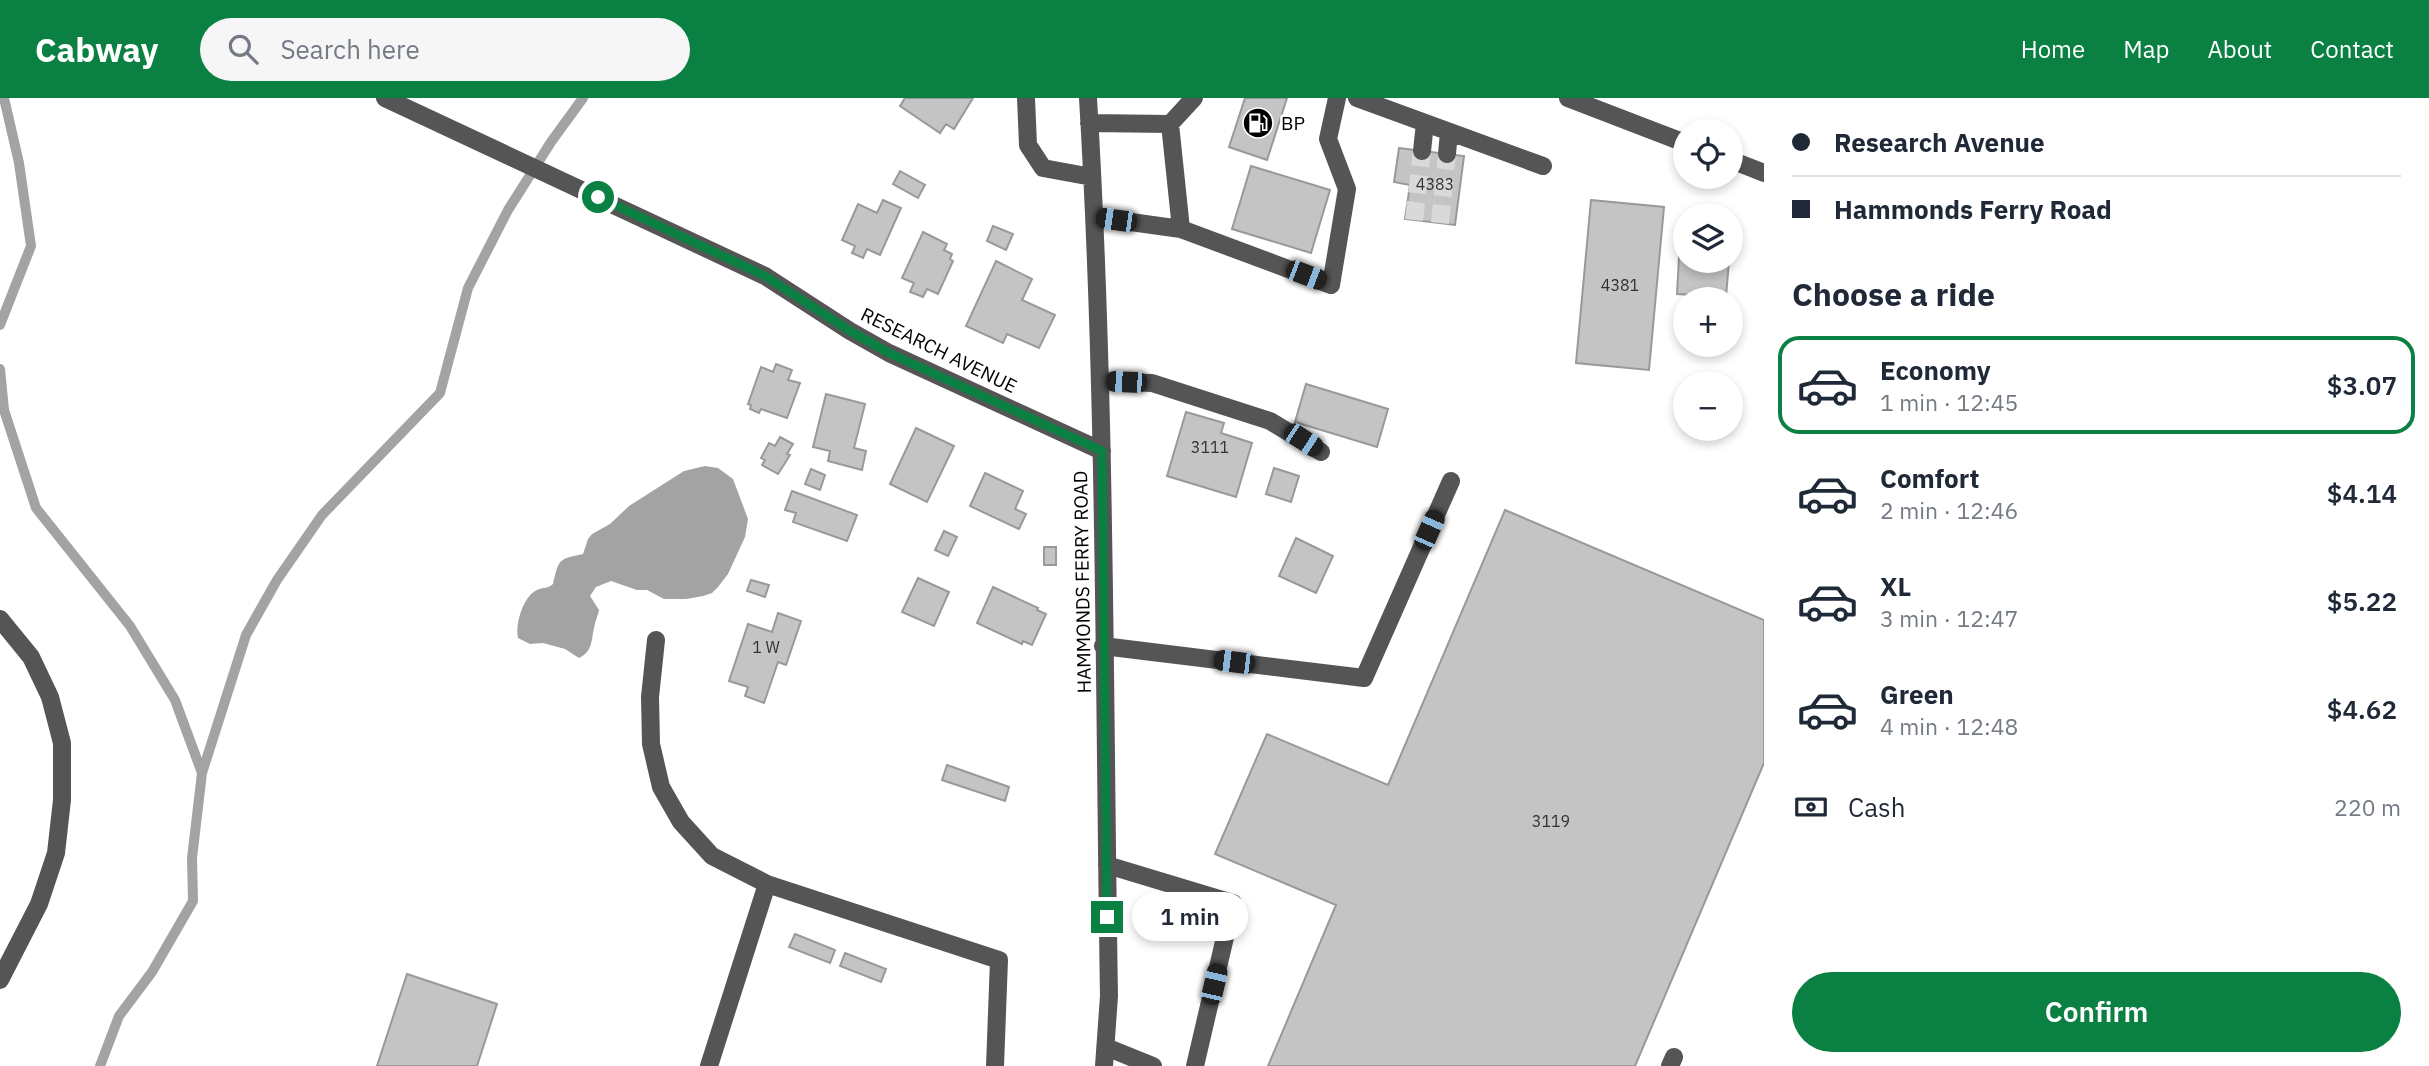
<!DOCTYPE html>
<meta charset="utf-8">
<style>
:root{--surface:#fff;--page:#f6f6f7;--text:#1f2937;--muted:#747a83;--line:#e0e1e3;--accent:#0b8043}
body{margin:0;font-family:"IBM Plex Sans",sans-serif;background:var(--page);color:var(--text);height:100vh;display:flex;flex-direction:column;font-size:26px;white-space:nowrap}
*{box-sizing:border-box;margin:0}
p{font-size:23px;color:var(--muted)}
.icon{flex:none;width:38px;height:38px;fill:none;stroke:currentColor;stroke-width:2;stroke-linecap:round;stroke-linejoin:round}
.map{position:relative;flex:1;overflow:hidden}
.drawer{display:flex;flex-direction:column;background:var(--surface);width:665px}
.drawer>*{flex:none}
.guide{display:grid;align-content:center;height:154px;padding:0 28px;background:var(--surface)}
.controls{position:absolute;left:1673px;top:21px;display:grid;gap:14px}
.controls a{display:grid;place-items:center;width:70px;height:70px;border-radius:50%;background:var(--surface);box-shadow:0 4px 10px #0003;font-size:35px}
.end{position:absolute;width:32px;height:32px;margin:-16px;border:9px solid #0b8043;background:#fff;box-shadow:0 0 0 4px #fff}
.from{border-radius:50%}
.bubble{position:absolute;height:49px;border-radius:24px;background:var(--surface);box-shadow:0 4px 10px #0003;font-size:23px;font-weight:600;line-height:49px;text-align:center}
.car{position:absolute;width:21px;height:42px;margin:-21px -10px;border-radius:9px;box-shadow:0 0 5px 2px #0007;background:linear-gradient(#222 24%,#8ab4d8 0 40%,#222 0 76%,#8ab4d8 0 86%,#222 0)}
.guide b{display:flex;align-items:center;gap:24px;height:66px;font-size:26px}
.guide b+b{border-top:2px solid var(--line)}
.guide i{width:18px;height:18px;background:var(--text)}
ul{padding:0;list-style:none}
li{display:flex;align-items:center;gap:21px;height:98px;margin:0 14px 10px;padding:0 14px;border:4px solid transparent;border-radius:21px}
li div{flex:1}
li b{display:block;font-size:26px}
li em{font-style:normal;font-weight:600}
li.on{border-color:var(--accent)}
li>.icon{width:63px;height:63px;stroke-width:1.5}
h2{padding:0 28px;font-size:32px;line-height:84px}
.pay{display:flex;align-items:center;gap:18px;height:77px;padding:0 28px;font-size:26px}
.pay p{margin-inline-start:auto}
.action{display:flex;gap:14px;margin-top:auto;padding:14px 28px}
.action a{flex:1;height:80px;border-radius:42px;background:var(--accent);color:#fff;font-size:28px;font-weight:600;line-height:80px;text-align:center}
header{display:flex;align-items:center;gap:42px;box-sizing:border-box;height:98px;padding:0 35px;background:var(--accent);color:#fff}
header strong{font-size:33px}
nav{display:flex;gap:38px;margin-inline-start:auto;font-size:24px}
.search{width:490px;height:63px;background:var(--page);display:flex;align-items:center;gap:18px;box-sizing:border-box;padding:0 24px;border-radius:38px;color:var(--muted);font-size:26px}
main{display:flex;flex:1;min-height:0}
.map>svg:first-child{display:block}
.water{fill:#a3a3a3}
.lines{fill:none;stroke-linecap:round;stroke-linejoin:round}
.stream{stroke:#a3a3a3;stroke-width:10}
.building{fill:#c4c4c4;stroke:#999;stroke-width:2}
.minor-tunnel{stroke:#d9d9d9;stroke-width:18;stroke-dasharray:18 9;stroke-linecap:butt}
.minor{stroke:#555;stroke-width:18}
.route{stroke:#0b8043;stroke-width:9}
.labels{text-anchor:middle;dominant-baseline:central;stroke-width:5;stroke-linejoin:round;paint-order:stroke}
.number-label{font-size:16px;fill:#313131}
.poi-label{font-size:19px;fill:#000;stroke:#fff;text-anchor:start}
.street-label{font-size:19px;fill:#000;stroke:#fff}
</style>
<header>
<strong>Cabway</strong>
<div class="search"><svg class="icon" aria-label="search" viewBox="0 0 24 24"><circle cx="10" cy="10" r="6"/><path d="M15 15l6 6"/></svg>Search here</div>
<nav><a>Home</a><a>Map</a><a>About</a><a>Contact</a></nav>
</header>
<main>
<div class="map">
<svg width="1764" height="968" viewBox="0 0 1764 968">
<rect width="100%" height="100%" fill="#fff"/>
<path class="water" d="M705 368 718 370 733 381 748 421 745 439 728 476 718 489 712 495 703 498 686 501H664L647 492H637L611 483 596 489 590 498 599 512C598 518 595 523 594 530 591 543 593 553 579 560L565 551 543 545 530 546 518 540C515 527 523 498 537 492 544 489 547 491 553 486 559 460 559 461 583 456L588 441 592 436 610 426 629 408 684 373Z"/>
<g class="lines">
<path class="stream" d="M0 227 31 148 19 65 4 0
M0 271 4 312 36 410 130 528 175 602 202 675
M100 968 119 918 152 874 193 803 192 760 202 675 246 537 277 482 322 417 440 295 468 190 508 112 551 44 583 0"/>
</g>
<path class="building" d="M905 0H973L954 31 946 26 940 35 900 8Z
M1245 0H1287L1267 62 1229 49Z
M1399 50 1464 58 1455 127 1405 121 1410 87 1394 84Z
M1251 68 1330 92 1311 155 1232 131Z
M900 73 925 87 918 100 893 86Z
M883 102 901 110 880 157 867 151 863 160 852 155 855 148 842 142 858 106 877 115Z
M1591 102 1664 109 1649 272 1576 265Z
M993 128 1013 136 1006 152 987 143Z
M923 134 947 146 944 152 952 156 950 161 953 163 938 196 927 191 923 199 910 194 914 185 902 180Z
M1679 159H1685V163H1729L1726 199 1708 198V201H1691L1692 197 1677 196Z
M996 163 1032 181 1022 202 1055 217 1039 250 1007 236 1003 245 966 228Z
M776 266 792 272 788 282 800 285 787 320 761 311 759 315 750 311 751 307 748 306 761 269 773 274Z
M1306 286 1388 311 1377 349 1295 324Z
M826 296 865 306 854 350 866 353 862 372 828 363 830 353 813 349Z
M1186 314 1224 325 1221 335 1252 345 1236 399 1167 378Z
M916 330 954 348 927 404 890 386Z
M780 339 793 346 787 356 790 357 778 376 762 367 765 362 761 360 769 345 775 348Z
M1274 370 1299 378 1291 404 1266 396Z
M811 371 825 377 820 392 805 386Z
M985 375 1023 393 1015 411 1026 416 1019 431 970 408Z
M792 393 857 417 847 443 793 424 796 415 785 412Z
M1505 412 1764 522V665L1635 968H1268L1336 807 1215 756 1267 636 1388 687Z
M944 433 957 439 948 458 935 452Z
M1296 440 1333 458 1316 495 1279 478Z
M1044 449H1056V467H1044Z
M918 480 949 494 934 528 902 514Z
M751 482 769 487 765 499 747 493Z
M993 489 1038 510 1037 512 1046 516 1032 547 1023 543 1022 546 977 525Z
M778 515 801 523 786 567 778 564 764 605 745 598 748 589 729 583 748 526 772 534Z
M947 667 1009 689 1005 703 942 682Z
M795 836 835 852 830 865 789 849Z
M845 855 886 871 881 884 840 868Z
M407 876 497 906 477 968H377Z"/>
<g class="lines">
<path class="minor-tunnel" d="M1414 122 1422 53
M1440 125 1447 56"/>
<path class="minor" d="M385 0 765 178 850 233 889 255 1102 353
M1026 0 1028 47 1043 70 1092 79
M1088 0C1106 299 1104 599 1109 898L1104 968
M1357 0 1543 68
M1568 0 1685 45
M1089 25 1170 26 1194 0
M1170 26 1181 131
M1422 53 1425 25
M1447 56 1449 34
M1731 62 1764 75
M1095 119 1181 131 1331 187 1347 91 1328 41 1337 0
M1100 283 1152 285 1270 323 1321 354
M0 521 31 559 50 599 62 645V702L56 755 39 806 0 882
M656 542 650 599 651 646 661 689 681 724 712 758 767 786 999 862 995 968
M1103 548 1364 580 1451 383
M1107 767 1233 805 1195 968
M1106 949 1153 968
M709 968 767 786
M1670 968 1674 959"/>
</g>
<g class="lines">
<path class="route" d="M598 99 765 178 850 233 889 255 1102 353 1107 819"/>
</g>
<defs>
<g id="fuel-disc" transform="scale(1.575)"><circle r="9.5" fill="#000" stroke="#fff"/><path d="M-5.5-6h7V0h2V4h1.3V-2.5L3-4.5l.8-.8L6-3V5H2.5V1h-1V6h-7ZM-4.2-4.7v3.2H.2V-4.7Z" fill="#fff"/></g>
</defs>
<g fill-rule="evenodd">
<use href="#fuel-disc" x="1258" y="25"/>
</g>
<g class="labels">
<g class="number-label">
<text x="1435" y="86">4383</text>
<text x="1620" y="187">4381</text>
<text x="1210" y="349">3111</text>
<text x="766" y="549">1 W</text>
<text x="1551" y="723">3119</text>
</g>
<g class="poi-label">
<text x="1281" y="25">BP</text>
</g>
<g class="street-label">
<text transform="translate(939 252) rotate(26)">RESEARCH AVENUE</text>
<text transform="translate(1082 484) rotate(-91)">HAMMONDS FERRY ROAD</text>
</g>
</g>
</svg>
<div class="controls">
<a><svg class="icon" aria-label="locate" viewBox="0 0 24 24"><circle cx="12" cy="12" r="6"/><path d="M12 2v4M12 18v4M2 12h4M18 12h4"/></svg></a>
<a><svg class="icon" aria-label="layers" viewBox="0 0 24 24"><path d="M12 4l9 5-9 5-9-5zM3 14l9 5 9-5"/></svg></a>
<a>+</a>
<a>−</a>
</div>
<i class="end from" style="left:598px;top:99px"></i>
<i class="end" style="left:1107px;top:819px"></i>
<div class="bubble" style="left:1132px;top:794px;width:116px">1 min</div>
<i class="car" style="left:1116px;top:122px;rotate:278deg"></i>
<i class="car" style="left:1306px;top:177px;rotate:111deg"></i>
<i class="car" style="left:1126px;top:284px;rotate:272deg"></i>
<i class="car" style="left:1303px;top:342px;rotate:123deg"></i>
<i class="car" style="left:1429px;top:432px;rotate:24deg"></i>
<i class="car" style="left:1234px;top:564px;rotate:277deg"></i>
<i class="car" style="left:1214px;top:886px;rotate:13deg"></i>
</div>
<section class="drawer">
<div class="guide">
<b><i class="from"></i>Research Avenue</b>
<b><i></i>Hammonds Ferry Road</b>
</div>
<h2>Choose a ride</h2>
<ul>
<li class="on"><svg class="icon" aria-label="car" viewBox="0 0 24 24"><path d="M5 17H2v-5l4-1 3-4h7l3 4 3 1v5h-3M9 17h6M6 11h13"/><circle cx="7" cy="17" r="2"/><circle cx="17" cy="17" r="2"/></svg><div><b>Economy</b><p>1 min · 12:45</p></div><em>$3.07</em></li>
<li><svg class="icon" aria-label="car" viewBox="0 0 24 24"><path d="M5 17H2v-5l4-1 3-4h7l3 4 3 1v5h-3M9 17h6M6 11h13"/><circle cx="7" cy="17" r="2"/><circle cx="17" cy="17" r="2"/></svg><div><b>Comfort</b><p>2 min · 12:46</p></div><em>$4.14</em></li>
<li><svg class="icon" aria-label="car" viewBox="0 0 24 24"><path d="M5 17H2v-5l4-1 3-4h7l3 4 3 1v5h-3M9 17h6M6 11h13"/><circle cx="7" cy="17" r="2"/><circle cx="17" cy="17" r="2"/></svg><div><b>XL</b><p>3 min · 12:47</p></div><em>$5.22</em></li>
<li><svg class="icon" aria-label="car" viewBox="0 0 24 24"><path d="M5 17H2v-5l4-1 3-4h7l3 4 3 1v5h-3M9 17h6M6 11h13"/><circle cx="7" cy="17" r="2"/><circle cx="17" cy="17" r="2"/></svg><div><b>Green</b><p>4 min · 12:48</p></div><em>$4.62</em></li>
</ul>
<div class="pay"><svg class="icon" aria-label="cash" viewBox="0 0 24 24"><path d="M3 7h18v10H3z"/><circle cx="12" cy="12" r="2"/></svg>Cash<p>220 m</p></div>
<div class="action"><a>Confirm</a></div>
</section>
</main>
